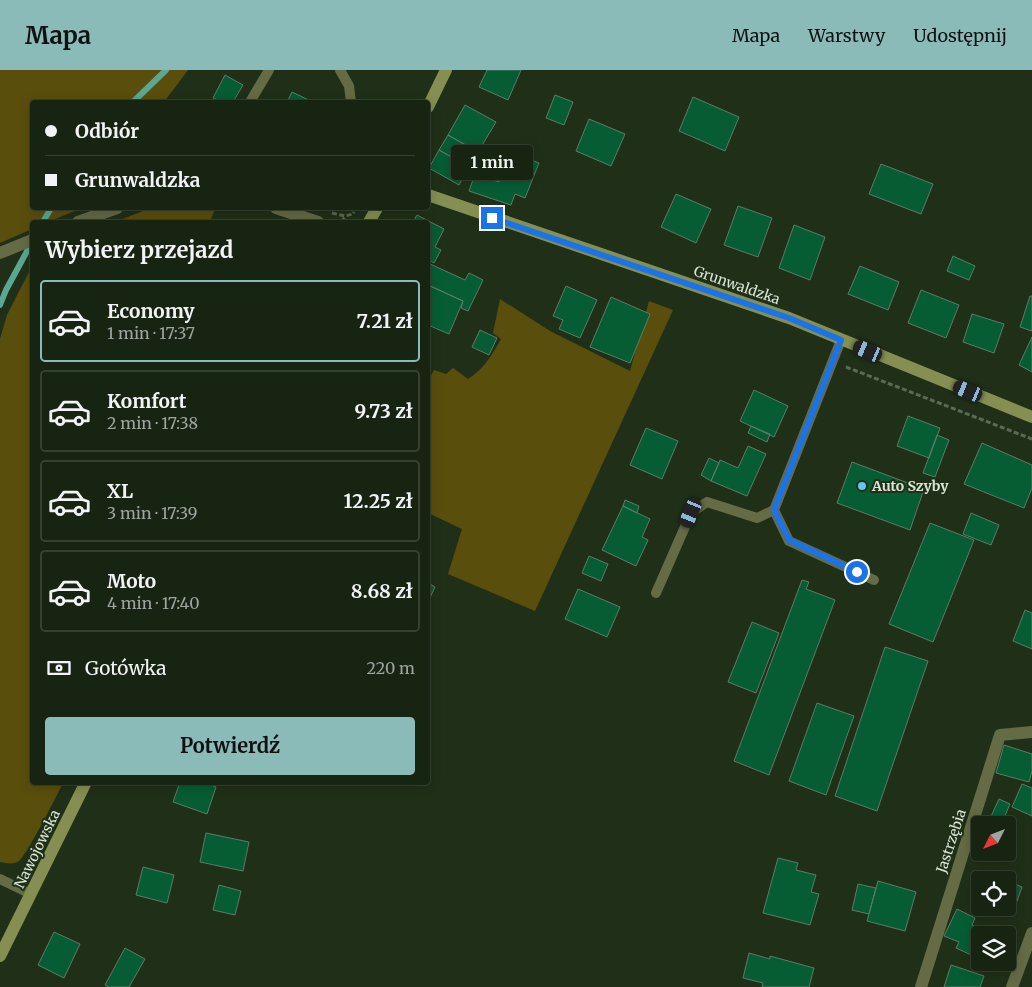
<!DOCTYPE html>
<html lang="pl">
<meta charset="utf-8">
<style>
:root{--surface:#182412;--page:#212c1b;--text:#f1f3f6;--muted:#9fa49f;--line:#364132;--accent:#8bbbb9}
body{margin:0;font-family:Merriweather,serif;background:var(--page);color:var(--text);height:100vh;display:flex;flex-direction:column;font-size:19px;white-space:nowrap}
*{box-sizing:border-box;margin:0}
p{font-size:16px;color:var(--muted)}
.icon{flex:none;width:28px;height:28px;fill:none;stroke:currentColor;stroke-width:2;stroke-linecap:round;stroke-linejoin:round}
.map{position:relative;flex:1;overflow:hidden}
.drawer{position:absolute;left:30px;top:150px;width:400px;height:565px;display:flex;flex-direction:column;background:var(--surface);border-radius:5px;box-shadow:0 2px 12px #0003,0 0 0 1px var(--line)}
.drawer>*{flex:none}
.top-card{position:absolute;left:30px;top:30px;width:400px;height:110px;border-radius:5px;box-shadow:0 2px 12px #0003,0 0 0 1px var(--line);display:grid;align-content:center;height:110px;padding:0 15px;background:var(--surface)}
.needle{width:32px;rotate:228deg}
.fabs{position:absolute;left:971px;top:746px;display:grid;gap:10px}
.fabs a{display:grid;place-items:center;width:45px;height:45px;border-radius:5px;background:var(--surface);box-shadow:0 2px 12px #0003,0 0 0 1px var(--line);font-size:25px}
.end{position:absolute;width:22px;height:22px;margin:-11px;border:6px solid #1a73e8;background:#fff;box-shadow:0 0 0 2px #fff}
.from{border-radius:50%}
.bubble{position:absolute;height:35px;border-radius:5px;background:var(--surface);box-shadow:0 2px 12px #0003,0 0 0 1px var(--line);font-size:16px;font-weight:700;line-height:35px;text-align:center}
.car{position:absolute;width:15px;height:30px;margin:-15px -8px;border-radius:6px;box-shadow:0 0 4px 1px #0007;background:linear-gradient(#222 24%,#8ab4d8 0 40%,#222 0 76%,#8ab4d8 0 86%,#222 0)}
.top-card b{display:flex;align-items:center;gap:18px;height:48px;font-size:19px}
.top-card b+b{border-top:1px solid var(--line)}
.top-card i{width:12px;height:12px;background:var(--text)}
ul{padding:0;list-style:none}
li{display:flex;align-items:center;gap:15px;height:82px;margin:0 10px 8px;padding:0 5px;border:2px solid var(--line);border-radius:5px}
li div{flex:1}
li b{display:block;font-size:19px}
li em{font-style:normal;font-weight:700}
li.on{border-color:var(--accent)}
li>.icon{width:45px;height:45px;stroke-width:1.5}
h2{padding:0 15px;font-size:22px;line-height:60px}
.pay{display:flex;align-items:center;gap:12px;height:55px;padding:0 15px;font-size:19px}
.pay p{margin-inline-start:auto}
.action{display:flex;gap:10px;margin-top:auto;padding:10px 15px}
.action a{flex:1;height:58px;border-radius:5px;background:var(--accent);color:#111;font-size:20px;font-weight:700;line-height:58px;text-align:center}
header{display:flex;align-items:center;gap:30px;box-sizing:border-box;height:70px;padding:0 25px;background:var(--accent);color:#111}
header strong{font-size:24px}
nav{display:flex;gap:28px;margin-inline-start:auto;font-size:18px}
.map>svg:first-child{display:block}
.green{fill:#5a4e0d}
.lines{fill:none;stroke-linecap:round;stroke-linejoin:round}
.stream{stroke:#5aa893;stroke-width:6}
.building{fill:#065d34;stroke:#5d7b67}
.path{stroke:#5c6a55;stroke-width:3;stroke-dasharray:5 2.5;stroke-linecap:butt}
.lane{stroke:#646b45;stroke-width:10}
.street{stroke:#646b45;stroke-width:12}
.secondary{stroke:#848f51;stroke-width:12}
.route{stroke:#1a73e8;stroke-width:6}
.poi-dot{fill:#67c4f0;stroke:#203018;stroke-width:2}
.labels{text-anchor:middle;dominant-baseline:central;stroke-width:4;stroke-linejoin:round;paint-order:stroke}
.street-label{font-size:14px;fill:#dbe5d6;stroke:#203018}
.poi-label{font-size:14px;font-weight:bold;fill:#dbe5d6;stroke:#203018;text-anchor:start}
</style>
<header>
<strong>Mapa</strong>
<nav><a>Mapa</a><a>Warstwy</a><a>Udostępnij</a></nav>
</header>
<div class="map">
<svg width="1032" height="917" viewBox="0 0 1032 917">
<rect width="100%" height="100%" fill="#203018"/>
<path class="green" d="M0 0H188L164 32H32V138H82L48 152H32V159L0 173Z
M215 139 210 152H115L143 141Z
M32 196V712L63 713C57 725 27 785 19 791 13 795 7 793 0 792V269L7 245Z
M500 229 550 261 630 301 649 231 673 240 535 541 448 504 462 459 428 443V311L434 300 446 304 453 298 468 309C484 299 492 285 501 269L493 263Z"/>
<g class="lines">
<path class="stream" d="M133 32 166 0
M43 152 51 138
M0 235 6 220 32 172"/>
</g>
<path class="building" d="M487 0H521L508 30 479 17Z
M225 5 243 15 233 32H222L213 28Z
M292 22 313 32H287Z
M555 25 573 32 564 55 546 48Z
M693 27 739 47 725 81 679 61Z
M465 35 496 52 478 82 448 65Z
M589 49 625 64 611 96 576 81Z
M448 65 478 82 469 97 439 80Z
M439 80 469 97 459 115 429 98Z
M512 82 539 93 525 128 515 124 511 135 469 121 475 104 499 112Z
M881 94 933 114 921 144 869 124Z
M676 124 711 139 696 173 661 157Z
M738 136 772 148 758 187 724 175Z
M417 145 444 159 435 177 441 180 434 193 428 189V152H413Z
M794 155 825 167 810 210 779 198Z
M953 186 975 196 969 210 947 201Z
M428 193 465 210 469 203 483 210 468 241 461 238 463 231 428 215Z
M860 196 899 212 888 240 848 224Z
M428 215 463 231 449 264 428 255Z
M566 216 597 230 580 268 559 259 563 250 553 246Z
M921 220 959 235 946 268 908 253Z
M1030 226H1032V261L1020 257Z
M611 227 650 244 630 293 590 277Z
M972 244 1004 254 994 283 963 272Z
M480 260 497 268 489 285 472 277Z
M1032 267V302L1019 295Z
M754 320 788 336 774 367 740 351Z
M908 346 940 358 929 388 897 376Z
M751 356 770 364 767 372 748 363Z
M646 358 678 371 662 409 630 395Z
M937 365 949 370 935 407 923 403Z
M982 373 1032 395V418L1024 438 964 414Z
M748 376 766 384 747 426 711 411 720 390 738 398Z
M709 388 719 393 711 411 701 405Z
M852 392 924 419 910 460 837 433Z
M625 430 639 436 637 443 623 436Z
M623 436 650 449 642 467 648 470 636 496 602 480Z
M971 443 999 455 991 475 963 464Z
M930 453 974 470 933 572 889 554Z
M589 486 608 494 601 511 582 503Z
M802 510 809 512 806 519 835 530 769 705 734 691Z
M428 513 435 517 428 532Z
M578 519 620 537 607 567 565 549Z
M1025 540 1032 543V579L1013 571Z
M752 552 779 563 756 623 728 612Z
M885 577 928 591 877 741 835 726Z
M817 633 854 646 826 725 789 711Z
M1004 675 1032 684V701L1029 712 996 703Z
M180 712H203L216 717 207 744 173 732Z
M1022 714 1032 718V746L1012 737Z
M999 729 1010 734 1001 755H987Z
M206 763 249 772 243 801 200 792Z
M778 788 798 793 796 800 816 805 811 822 819 824 810 855 763 843Z
M143 797 174 805 167 833 136 825Z
M991 805 1004 810H989Z
M878 811 916 822 905 861 867 851Z
M1008 811 1022 817 1012 845 992 838H1008Z
M858 814 876 818 869 844 852 840Z
M219 815 241 821 235 845 213 840Z
M957 839 975 848 972 855 990 864 989 865H980V885L978 888 956 878 959 872 944 866Z
M54 862 80 874 64 908 38 895Z
M125 878 145 889 129 917H109L105 915Z
M749 883 770 889V886L814 898 809 917H762L763 913 743 908Z
M951 895 984 906 980 917H944Z"/>
<g class="lines">
<path class="path" d="M332 143 345 146 353 144 354 142
M342 152 345 146
M846 297 1032 369"/>
<path class="lane" d="M340 0 349 16 351 32
M250 32 269 0
M841 270 774 440 789 471 874 510
M656 523 691 443 707 432 757 448 774 440
M0 809 31 824"/>
<path class="street" d="M276 138 318 152
M78 152 117 138
M0 183 32 170
M921 917 1000 665 1032 662
M1012 917 1032 863"/>
<path class="secondary" d="M428 37 446 0
M428 125 789 248 1032 347
M369 152 377 138
M0 886 86 712"/>
</g>
<g class="lines">
<path class="route" d="M492 148 789 248 841 270 774 440 789 470 857 502"/>
</g>
<circle class="poi-dot" cx="862" cy="416" r="5"/>
<g class="labels">
<g class="street-label">
<text transform="translate(737 215) rotate(19)">Grunwaldzka</text>
<text transform="translate(951 771) rotate(-72)">Jastrzębia</text>
<text transform="translate(37 779) rotate(-64)">Nawojowska</text>
</g>
<g class="poi-label">
<text x="872" y="416">Auto Szyby</text>
</g>
</g>
</svg>
<div class="fabs">
<a><svg class="needle" viewBox="-14 -14 28 28"><path d="M0-13l5 13h-10z" fill="#e53935"/><path d="M0 13l5-13h-10z" fill="#9fa49f"/></svg></a>
<a><svg class="icon" aria-label="locate" viewBox="0 0 24 24"><circle cx="12" cy="12" r="6"/><path d="M12 2v4M12 18v4M2 12h4M18 12h4"/></svg></a>
<a><svg class="icon" aria-label="layers" viewBox="0 0 24 24"><path d="M12 4l9 5-9 5-9-5zM3 14l9 5 9-5"/></svg></a>
</div>
<i class="end from" style="left:857px;top:502px"></i>
<i class="end" style="left:492px;top:148px"></i>
<div class="bubble" style="left:451px;top:75px;width:82px">1 min</div>
<i class="car" style="left:868px;top:281px;rotate:293deg"></i>
<i class="car" style="left:968px;top:321px;rotate:292deg"></i>
<i class="car" style="left:691px;top:443px;rotate:203deg"></i>
<div class="top-card">
<b><i class="from"></i>Odbiór</b>
<b><i></i>Grunwaldzka</b>
</div>
<section class="drawer">
<h2>Wybierz przejazd</h2>
<ul>
<li class="on"><svg class="icon" aria-label="car" viewBox="0 0 24 24"><path d="M5 17H2v-5l4-1 3-4h7l3 4 3 1v5h-3M9 17h6M6 11h13"/><circle cx="7" cy="17" r="2"/><circle cx="17" cy="17" r="2"/></svg><div><b>Economy</b><p>1 min · 17:37</p></div><em>7.21 zł</em></li>
<li><svg class="icon" aria-label="car" viewBox="0 0 24 24"><path d="M5 17H2v-5l4-1 3-4h7l3 4 3 1v5h-3M9 17h6M6 11h13"/><circle cx="7" cy="17" r="2"/><circle cx="17" cy="17" r="2"/></svg><div><b>Komfort</b><p>2 min · 17:38</p></div><em>9.73 zł</em></li>
<li><svg class="icon" aria-label="car" viewBox="0 0 24 24"><path d="M5 17H2v-5l4-1 3-4h7l3 4 3 1v5h-3M9 17h6M6 11h13"/><circle cx="7" cy="17" r="2"/><circle cx="17" cy="17" r="2"/></svg><div><b>XL</b><p>3 min · 17:39</p></div><em>12.25 zł</em></li>
<li><svg class="icon" aria-label="car" viewBox="0 0 24 24"><path d="M5 17H2v-5l4-1 3-4h7l3 4 3 1v5h-3M9 17h6M6 11h13"/><circle cx="7" cy="17" r="2"/><circle cx="17" cy="17" r="2"/></svg><div><b>Moto</b><p>4 min · 17:40</p></div><em>8.68 zł</em></li>
</ul>
<div class="pay"><svg class="icon" aria-label="cash" viewBox="0 0 24 24"><path d="M3 7h18v10H3z"/><circle cx="12" cy="12" r="2"/></svg>Gotówka<p>220 m</p></div>
<div class="action"><a>Potwierdź</a></div>
</section>
</div>
